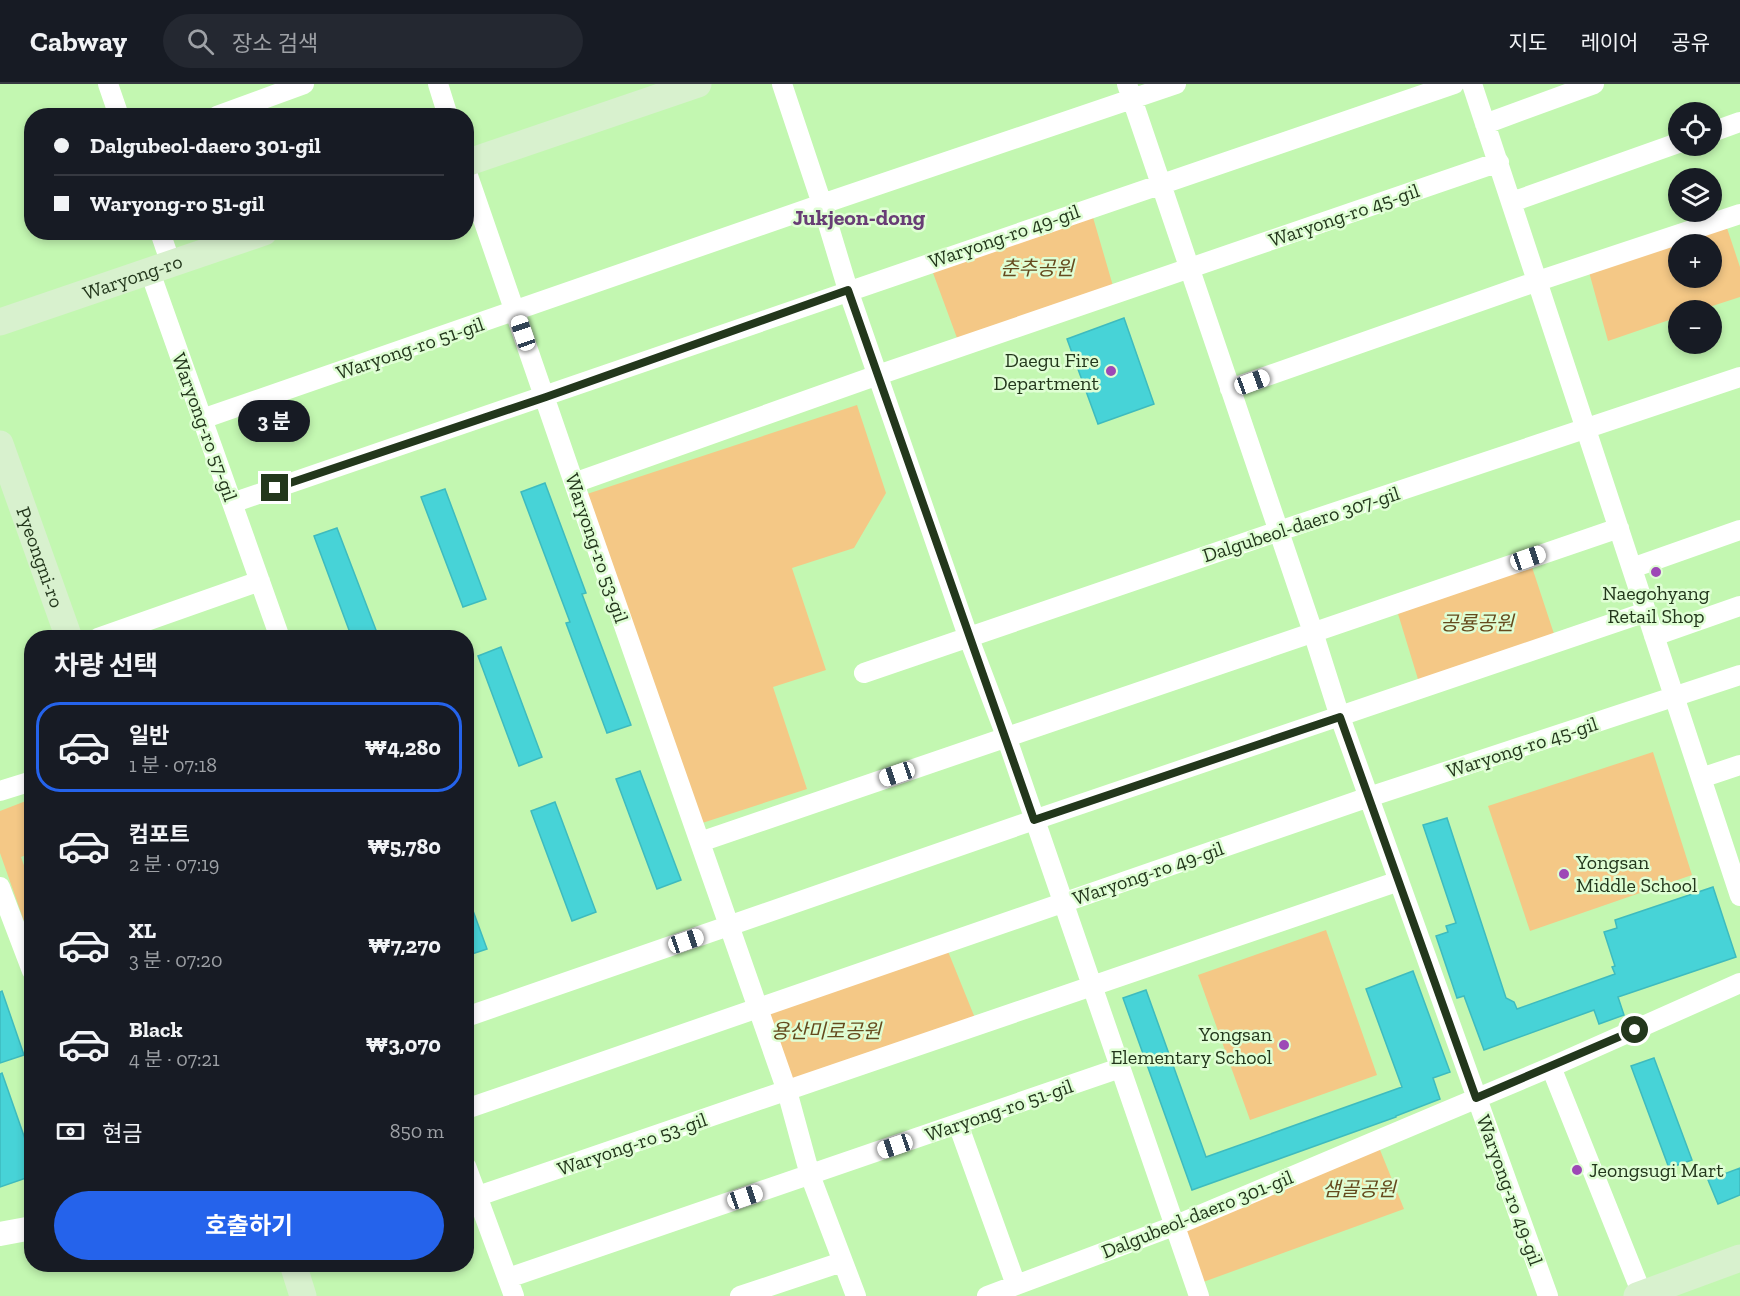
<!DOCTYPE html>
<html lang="ko">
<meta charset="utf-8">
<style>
:root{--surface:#171b24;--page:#242831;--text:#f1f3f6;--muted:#9ea1a6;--line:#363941;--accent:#2563eb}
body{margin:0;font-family:"Zilla Slab","Noto Sans KR",serif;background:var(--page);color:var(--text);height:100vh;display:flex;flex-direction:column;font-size:22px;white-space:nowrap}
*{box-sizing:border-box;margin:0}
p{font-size:20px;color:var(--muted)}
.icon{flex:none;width:33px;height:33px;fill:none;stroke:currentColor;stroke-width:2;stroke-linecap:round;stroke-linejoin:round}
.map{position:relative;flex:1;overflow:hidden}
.panel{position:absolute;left:24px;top:546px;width:450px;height:642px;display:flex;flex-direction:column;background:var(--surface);border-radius:24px;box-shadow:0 3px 9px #0003}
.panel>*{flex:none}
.hud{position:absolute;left:24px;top:24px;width:450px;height:132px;border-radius:24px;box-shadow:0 3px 9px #0003;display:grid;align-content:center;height:132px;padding:0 30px;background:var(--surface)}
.fabs{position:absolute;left:1668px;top:18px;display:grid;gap:12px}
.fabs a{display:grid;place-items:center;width:54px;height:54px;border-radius:50%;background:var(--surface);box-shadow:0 3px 9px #0003;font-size:30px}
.end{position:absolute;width:27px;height:27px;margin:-14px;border:8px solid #23371c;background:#fff;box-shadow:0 0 0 3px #fff}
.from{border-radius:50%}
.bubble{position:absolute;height:42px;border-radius:21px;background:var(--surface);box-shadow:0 3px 9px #0003;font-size:20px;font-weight:700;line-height:42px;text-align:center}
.car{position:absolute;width:18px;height:36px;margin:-18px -9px;border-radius:8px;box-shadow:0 0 4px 2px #0007;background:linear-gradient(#fff 24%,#345 0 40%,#fff 0 76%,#345 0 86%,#fff 0)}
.hud b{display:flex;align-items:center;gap:21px;height:57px;font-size:22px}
.hud b+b{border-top:2px solid var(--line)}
.hud i{width:15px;height:15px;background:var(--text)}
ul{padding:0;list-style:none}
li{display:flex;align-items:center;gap:18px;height:90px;margin:0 12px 9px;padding:0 18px;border:3px solid transparent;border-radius:24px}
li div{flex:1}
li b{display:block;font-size:22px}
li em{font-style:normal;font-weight:700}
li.on{border-color:var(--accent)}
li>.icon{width:54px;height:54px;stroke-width:1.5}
h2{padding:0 30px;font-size:27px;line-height:72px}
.pay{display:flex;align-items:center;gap:15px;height:66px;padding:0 30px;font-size:22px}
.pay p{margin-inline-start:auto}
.action{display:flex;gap:12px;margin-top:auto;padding:12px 30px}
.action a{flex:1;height:69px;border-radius:36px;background:var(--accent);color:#fff;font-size:24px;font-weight:700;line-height:69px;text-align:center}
header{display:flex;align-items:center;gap:36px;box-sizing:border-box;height:84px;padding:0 30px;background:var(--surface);border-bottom:2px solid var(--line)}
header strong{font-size:28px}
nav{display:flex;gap:33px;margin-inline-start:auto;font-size:21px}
.search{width:420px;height:54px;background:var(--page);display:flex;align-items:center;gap:15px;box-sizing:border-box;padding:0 21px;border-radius:33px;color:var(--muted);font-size:22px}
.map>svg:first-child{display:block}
.green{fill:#f4c886;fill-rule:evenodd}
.building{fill:#47d3d7;stroke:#3ebbbe;stroke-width:1.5}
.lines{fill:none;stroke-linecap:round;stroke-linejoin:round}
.minor{stroke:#fff;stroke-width:20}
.tertiary{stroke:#fff;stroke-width:24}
.secondary{stroke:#d8f1ce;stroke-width:27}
.route{stroke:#23371c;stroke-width:8}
.poi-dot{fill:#9d48b6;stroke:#dffed4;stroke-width:2}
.labels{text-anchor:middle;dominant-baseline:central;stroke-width:5;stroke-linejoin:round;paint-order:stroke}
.street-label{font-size:20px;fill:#23371c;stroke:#dffed4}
.park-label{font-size:20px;font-style:italic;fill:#654a1d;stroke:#dffed4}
.poi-label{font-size:20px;fill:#23371c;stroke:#dffed4;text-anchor:end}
.quarter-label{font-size:22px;font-weight:bold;fill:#683e75;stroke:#dffed4}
</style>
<header>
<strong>Cabway</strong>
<div class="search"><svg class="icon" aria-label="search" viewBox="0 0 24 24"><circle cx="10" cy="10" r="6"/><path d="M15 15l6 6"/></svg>장소 검색</div>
<nav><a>지도</a><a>레이어</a><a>공유</a></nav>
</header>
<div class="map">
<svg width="1740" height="1212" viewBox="0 0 1740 1212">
<rect width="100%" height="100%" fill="#c3f7b1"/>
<path class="green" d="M1090 123 1113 202 957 254 929 178Z
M1727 144 1740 183V213L1700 226H1678V233L1608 257 1589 188ZM1678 160H1712V194H1678Z
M857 321 886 409 854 464 792 484 826 586 773 603 807 705 696 741 587 410Z
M1529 474 1557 559 1421 605 1395 520Z
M1653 668 1692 791 1530 847 1488 722Z
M31 715V769L21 773 31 802V806L24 810 31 829V857L0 769V727Z
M1326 846 1377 991 1250 1036 1198 891Z
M945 860 977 939 792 1004 764 923Z
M1378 1061 1404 1125 1195 1201 1179 1143Z"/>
<path class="building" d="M1124 234 1154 320 1098 340 1067 255Z
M545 399 586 509 582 510 631 641 607 649 566 539 570 538 521 408Z
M445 405 486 515 463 523 421 413Z
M337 444 379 554H352L314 452Z
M501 563 542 673 519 682 478 572Z
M640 687 681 796 657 805 616 695Z
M555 718 596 828 572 837 531 727Z
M1447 734 1506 914 1514 918 1517 925 1615 890 1612 883 1615 882 1604 848 1617 844 1615 836 1713 803 1736 873 1618 913 1624 931 1599 940 1594 926 1484 966 1464 912 1457 914 1436 852 1448 848 1446 842 1456 839 1423 741Z
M468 813 487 865 466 872V814Z
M1413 887 1450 988 1433 994 1440 1015 1396 1032V1033L1192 1106 1123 914 1146 906 1206 1073 1402 1003 1366 905Z
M2 907 24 971 0 979V908Z
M1654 974 1692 1076 1669 1084 1631 982Z
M2 989 32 1075V1092L0 1103V990Z
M1740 1084V1111L1718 1120 1708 1096Z"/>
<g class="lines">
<path class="minor" d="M108 0 119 32
M438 0 448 32
M782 0 822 120 848 206 968 552 1006 652 1199 1212
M1127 0 1313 548 1340 633 1548 1212
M1472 0 1740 812
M217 32 304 0
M1485 40 1594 0
M1712 48 1740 38
M466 86 574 399 787 1007 810 1091 856 1212
M1512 118 1678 59
M160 148 171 180
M150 188 280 554
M1230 305 1538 197 1740 130
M202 335 822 120 1176 0
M574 399 878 291 1499 78
M232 419C640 281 1045 137 1454 0
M1632 484 1740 446
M1654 552 1740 522
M98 554 260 497
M864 589 1279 447 1740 293
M1701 694 1740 681
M0 707 32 697
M700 758 1619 444
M0 803 32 887
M466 933 1034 736 1646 528
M1551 983 1642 1210
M466 1025 1369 713 1740 591
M958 1040 1016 1201
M466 1082 514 1212
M478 1112C785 1008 1091 900 1399 797
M508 1194 1120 984
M740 1212 842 1178
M987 1212 1174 1142 1551 983 1740 899"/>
<path class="tertiary" d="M0 1150 32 1144"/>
<g class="secondary">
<path d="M466 79 698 0"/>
<path id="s1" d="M0 238 264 148"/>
<path id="s2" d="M0 360 69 554"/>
<path d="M293 1180 303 1212"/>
<path d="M1637 1212 1740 1174"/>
</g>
</g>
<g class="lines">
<path class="route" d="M275 404 546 313 848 206 1034 736 1340 633 1476 1014 1635 946"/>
</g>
<g class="poi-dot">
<circle cx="1111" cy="287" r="6"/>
<circle cx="1656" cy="488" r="6"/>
<circle cx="1564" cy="790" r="6"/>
<circle cx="1284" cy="961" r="6"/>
<circle cx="1577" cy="1086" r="6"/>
</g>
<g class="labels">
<g class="street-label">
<text transform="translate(1344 131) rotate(-19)">Waryong-ro 45-gil</text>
<text transform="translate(1004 152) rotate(-19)">Waryong-ro 49-gil</text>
<text stroke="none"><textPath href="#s1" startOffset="140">Waryong-ro</textPath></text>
<text transform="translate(410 264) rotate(-19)">Waryong-ro 51-gil</text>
<text transform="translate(205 343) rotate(70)">Waryong-ro 57-gil</text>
<text transform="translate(1301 440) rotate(-18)">Dalgubeol-daero 307-gil</text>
<text transform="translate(597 464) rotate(71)">Waryong-ro 53-gil</text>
<text stroke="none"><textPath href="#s2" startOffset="120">Pyeongni-ro</textPath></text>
<text transform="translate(1522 663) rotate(-18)">Waryong-ro 45-gil</text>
<text transform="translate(1148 789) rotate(-19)">Waryong-ro 49-gil</text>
<text transform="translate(999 1026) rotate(-19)">Waryong-ro 51-gil</text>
<text transform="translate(632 1060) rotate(-19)">Waryong-ro 53-gil</text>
<text transform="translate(1510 1106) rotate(70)">Waryong-ro 49-gil</text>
<text transform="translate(1197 1130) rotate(-22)">Dalgubeol-daero 301-gil</text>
</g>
<g class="park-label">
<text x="1037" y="184">춘추공원</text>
<text x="1477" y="539">공룡공원</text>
<text x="826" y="947">용산미로공원</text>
<text x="1359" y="1105">샘골공원</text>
</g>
<g class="poi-label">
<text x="1099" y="276">Daegu Fire<tspan x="1099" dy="23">Department</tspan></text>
<text x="1656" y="509" text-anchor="middle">Naegohyang<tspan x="1656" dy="23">Retail Shop</tspan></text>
<text x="1576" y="778" text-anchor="start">Yongsan<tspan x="1576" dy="23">Middle School</tspan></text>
<text x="1272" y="950">Yongsan<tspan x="1272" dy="23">Elementary School</tspan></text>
<text x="1589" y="1086" text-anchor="start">Jeongsugi Mart</text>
</g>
<g class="quarter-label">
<text x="859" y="133">Jukjeon-dong</text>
</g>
</g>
</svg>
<div class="fabs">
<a><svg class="icon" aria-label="locate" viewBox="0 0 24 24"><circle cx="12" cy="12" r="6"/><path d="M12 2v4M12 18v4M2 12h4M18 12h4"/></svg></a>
<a><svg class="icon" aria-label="layers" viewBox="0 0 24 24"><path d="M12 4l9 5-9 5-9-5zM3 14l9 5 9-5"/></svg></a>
<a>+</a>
<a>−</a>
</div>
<i class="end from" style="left:1635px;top:946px"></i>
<i class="end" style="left:275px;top:404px"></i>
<div class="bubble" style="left:238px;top:316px;width:72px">3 분</div>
<i class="car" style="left:523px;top:249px;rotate:341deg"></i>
<i class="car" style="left:1252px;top:298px;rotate:70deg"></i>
<i class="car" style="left:1528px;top:474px;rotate:71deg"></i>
<i class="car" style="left:897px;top:690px;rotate:251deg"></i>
<i class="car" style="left:686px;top:857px;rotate:71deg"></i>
<i class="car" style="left:895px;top:1062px;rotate:251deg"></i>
<i class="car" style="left:745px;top:1113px;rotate:71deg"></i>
<div class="hud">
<b><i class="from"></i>Dalgubeol-daero 301-gil</b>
<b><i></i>Waryong-ro 51-gil</b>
</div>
<section class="panel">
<h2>차량 선택</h2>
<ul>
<li class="on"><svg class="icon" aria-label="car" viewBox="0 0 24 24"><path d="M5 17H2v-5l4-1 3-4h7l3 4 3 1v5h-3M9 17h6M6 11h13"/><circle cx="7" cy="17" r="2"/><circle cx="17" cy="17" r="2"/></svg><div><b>일반</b><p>1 분 · 07:18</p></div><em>₩4,280</em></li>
<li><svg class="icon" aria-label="car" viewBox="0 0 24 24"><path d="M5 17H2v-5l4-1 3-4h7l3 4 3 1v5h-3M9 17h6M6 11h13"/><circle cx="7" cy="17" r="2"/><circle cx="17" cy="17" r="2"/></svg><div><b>컴포트</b><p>2 분 · 07:19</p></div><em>₩5,780</em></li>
<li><svg class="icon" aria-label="car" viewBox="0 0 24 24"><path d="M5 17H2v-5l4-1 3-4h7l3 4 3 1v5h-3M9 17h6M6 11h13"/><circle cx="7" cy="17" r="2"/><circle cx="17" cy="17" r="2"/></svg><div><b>XL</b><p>3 분 · 07:20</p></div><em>₩7,270</em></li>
<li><svg class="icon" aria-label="car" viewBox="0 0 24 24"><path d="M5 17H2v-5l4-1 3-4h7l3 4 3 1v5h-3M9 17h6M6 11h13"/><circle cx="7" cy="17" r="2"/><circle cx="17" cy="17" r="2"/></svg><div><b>Black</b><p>4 분 · 07:21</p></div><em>₩3,070</em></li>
</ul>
<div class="pay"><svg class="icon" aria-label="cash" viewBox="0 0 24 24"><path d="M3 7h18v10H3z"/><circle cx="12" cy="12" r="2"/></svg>현금<p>850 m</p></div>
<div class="action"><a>호출하기</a></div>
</section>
</div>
